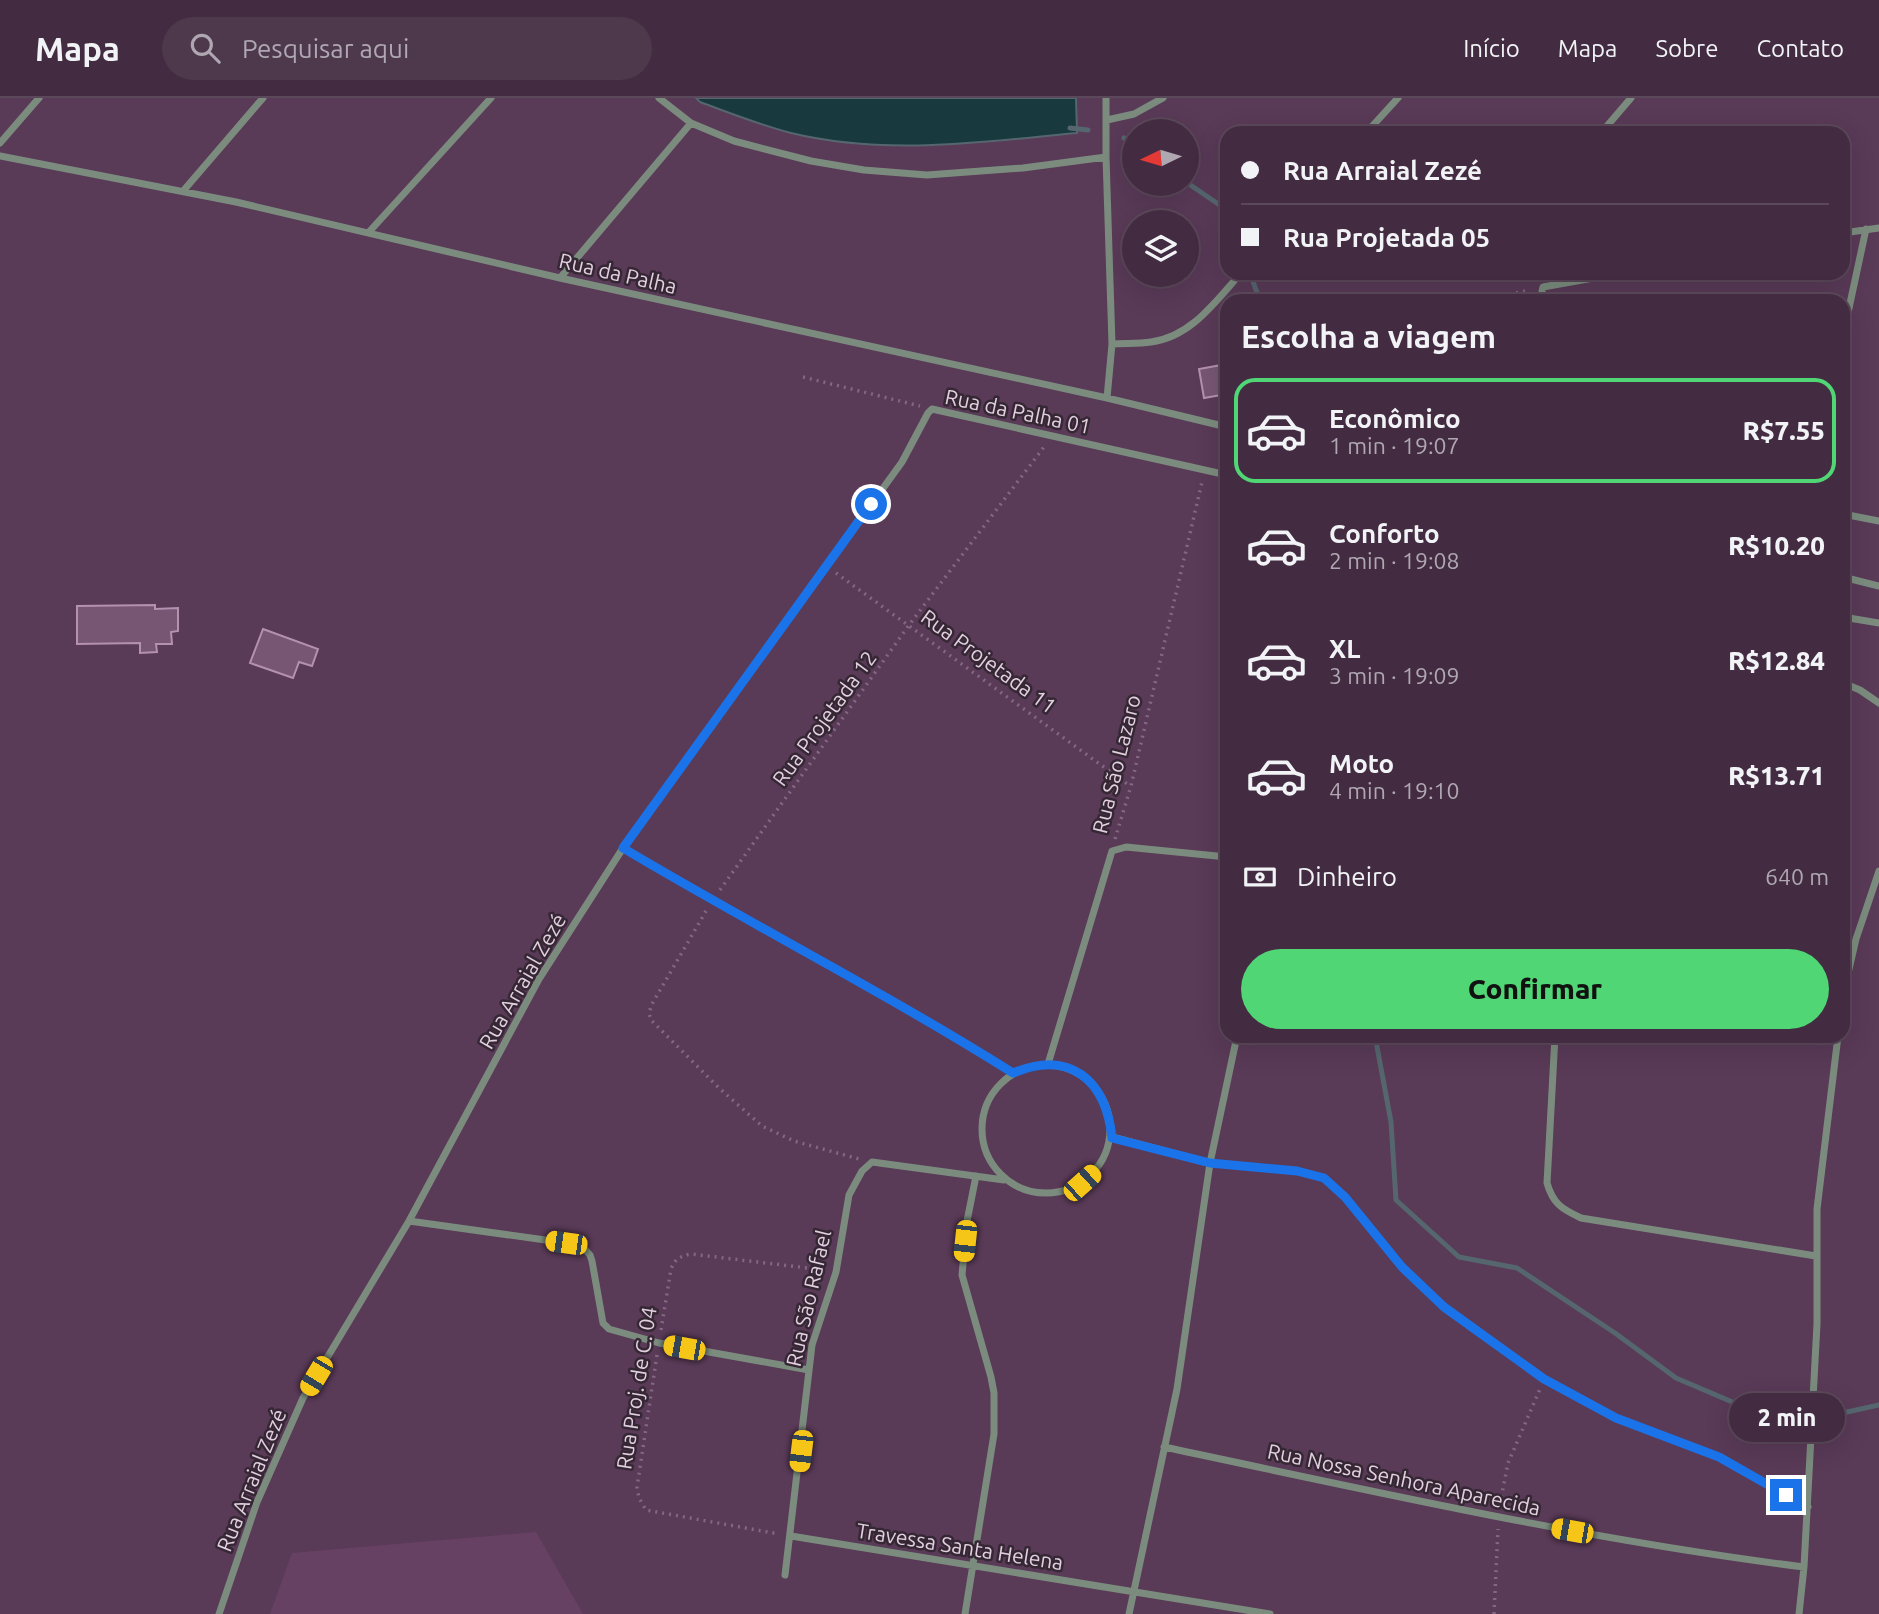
<!DOCTYPE html>
<html lang="pt">
<meta charset="utf-8">
<style>
:root{--surface:#432c41;--page:#4d384c;--text:#f1f3f6;--muted:#afa7b1;--line:#5b485a;--accent:#50d675}
body{margin:0;font-family:Ubuntu,sans-serif;background:var(--page);color:var(--text);height:100vh;display:flex;flex-direction:column;font-size:26px;white-space:nowrap}
*{box-sizing:border-box;margin:0}
p{font-size:23px;color:var(--muted)}
.icon{flex:none;width:38px;height:38px;fill:none;stroke:currentColor;stroke-width:2;stroke-linecap:round;stroke-linejoin:round}
.map{position:relative;flex:1;overflow:hidden}
.details{position:absolute;left:1220px;top:196px;width:630px;height:749px;display:flex;flex-direction:column;background:var(--surface);border-radius:21px;box-shadow:0 7px 28px #0002,0 0 0 2px var(--line)}
.details>*{flex:none}
.top-card{position:absolute;left:1220px;top:28px;width:630px;height:154px;border-radius:21px;box-shadow:0 7px 28px #0002,0 0 0 2px var(--line);display:grid;align-content:center;height:154px;padding:0 21px;background:var(--surface)}
.needle{width:46px;rotate:265deg}
.tools{position:absolute;left:1122px;top:21px;display:grid;gap:14px}
.tools a{display:grid;place-items:center;width:77px;height:77px;border-radius:50%;background:var(--surface);box-shadow:0 7px 28px #0002,0 0 0 2px var(--line);font-size:35px}
.end{position:absolute;width:32px;height:32px;margin:-16px;border:9px solid #1a73e8;background:#fff;box-shadow:0 0 0 4px #fff}
.from{border-radius:50%}
.bubble{position:absolute;height:49px;border-radius:24px;background:var(--surface);box-shadow:0 7px 28px #0002,0 0 0 2px var(--line);font-size:23px;font-weight:800;line-height:49px;text-align:center}
.car{position:absolute;width:21px;height:42px;margin:-21px -10px;border-radius:9px;box-shadow:0 0 5px 2px #0007;background:linear-gradient(#f5c518 24%,#345 0 40%,#f5c518 0 76%,#345 0 86%,#f5c518 0)}
.top-card b{display:flex;align-items:center;gap:24px;height:66px;font-size:26px}
.top-card b+b{border-top:2px solid var(--line)}
.top-card i{width:18px;height:18px;background:var(--text)}
ul{padding:0;list-style:none}
li{display:flex;align-items:center;gap:21px;height:105px;margin:0 14px 10px;padding:0 7px;border:4px solid transparent;border-radius:21px}
li div{flex:1}
li b{display:block;font-size:26px}
li em{font-style:normal;font-weight:800}
li.selected{border-color:var(--accent)}
li>.icon{width:63px;height:63px;stroke-width:1.5}
h2{padding:0 21px;font-size:32px;line-height:84px}
.pay{display:flex;align-items:center;gap:18px;height:77px;padding:0 21px;font-size:26px}
.pay p{margin-inline-start:auto}
.button{display:flex;gap:14px;margin-top:auto;padding:14px 21px}
.button a{flex:1;height:80px;border-radius:42px;background:var(--accent);color:#111;font-size:28px;font-weight:800;line-height:80px;text-align:center}
header{display:flex;align-items:center;gap:42px;box-sizing:border-box;height:98px;padding:0 35px;background:var(--surface);border-bottom:2px solid var(--line)}
header strong{font-size:33px}
nav{display:flex;gap:38px;margin-inline-start:auto;font-size:24px}
.search{width:490px;height:63px;background:var(--page);display:flex;align-items:center;gap:18px;box-sizing:border-box;padding:0 24px;border-radius:38px;color:var(--muted);font-size:26px}
.map>svg:first-child{display:block}
.built{fill:#674164}
.water{fill:#18393e;stroke:#55666f;stroke-width:2}
.lines{fill:none;stroke-linecap:round;stroke-linejoin:round}
.stream{stroke:#55666f;stroke-width:5}
.building{fill:#775674;stroke:#b490b1;stroke-width:2}
.path{stroke:#836881;stroke-width:3.5;stroke-dasharray:2 5;stroke-linecap:butt}
.street{stroke:#7b8c7e;stroke-width:7}
.route{stroke:#1a73e8;stroke-width:9}
.labels{text-anchor:middle;dominant-baseline:central;stroke-width:5;stroke-linejoin:round;paint-order:stroke}
.street-label{font-size:21px;fill:#e2cfe0;stroke:#352734}
</style>
<header>
<strong>Mapa</strong>
<div class="search"><svg class="icon" aria-label="search" viewBox="0 0 24 24"><circle cx="10" cy="10" r="6"/><path d="M15 15l6 6"/></svg>Pesquisar aqui</div>
<nav><a>Início</a><a>Mapa</a><a>Sobre</a><a>Contato</a></nav>
</header>
<div class="map">
<svg width="1879" height="1516" viewBox="0 0 1879 1516">
<rect width="100%" height="100%" fill="#593a57"/>
<path class="built" d="M536 1434 583 1516H270L292 1455Z"/>
<path class="water" d="M696 0H1076L1077 35C982 44 886 58 791 35 760 27 730 15 700 4Z"/>
<g class="lines">
<path class="stream" d="M1070 30 1088 32
M1124 40 1134 47
M1186 84 1227 112
M1250 175 1260 203
M1375 938 1391 1024 1396 1102 1459 1159 1517 1170 1615 1235 1676 1280 1737 1306 1829 1318 1879 1307"/>
</g>
<path class="building" d="M1227 266V296L1204 300 1199 271Z
M155 507V511L178 510V533L171 534 172 546H156L157 554 140 555V545L77 546V508Z
M263 531 318 551 312 568 299 564 293 580 250 565Z"/>
<g class="lines">
<path class="path" d="M1475 203 1530 192
M803 279 920 308
M836 475 1130 688
M1115 741 1131 688 1202 384
M720 792 909 527 1044 349
M706 813 652 906 649 915 651 922 719 990 762 1028 794 1043 859 1061
M661 1232 671 1171C675 1161 680 1158 691 1156L824 1172
M657 1257 637 1389 639 1400 646 1412 779 1436
M1500 1406 1508 1365 1540 1291
M1494 1516 1498 1431"/>
<path class="street" d="M659 0 691 25 734 43 811 63 864 72 927 77 1023 70 1106 59
M1106 0V59L1112 246 1107 300
M1107 22 1134 16 1163 0
M1366 35 1398 0
M1601 35 1631 0
M0 45 39 0
M0 58 236 104 560 180 1107 300 1227 329
M184 92 263 0
M369 134 491 0
M1843 135 1879 130
M560 180 691 25
M1540 203 1543 189 1621 175
M1843 238 1866 131
M1112 246C1125 245 1138 246 1151 244 1191 239 1216 203 1241 175
M1843 416 1879 423
M1843 479 1879 488
M1843 519 1879 525
M1843 585 1860 592 1879 605
M623 750C752 827 886 895 1013 975
M1843 897 1856 841 1879 773
M1555 938 1547 1085C1553 1106 1562 1111 1581 1120L1816 1158
M1048 966 1112 753 1126 749 1227 759
M982 1031a64 64 0 1 1 128 0a64 64 0 1 1-128 0Z
M1112 1039 1210 1065 1297 1073 1324 1080 1345 1099 1402 1169 1444 1209 1544 1281 1616 1320 1719 1359 1808 1409
M409 1123 581 1147 590 1157 592 1163 603 1225 609 1231 659 1245 809 1272
M1164 1349C1377 1394 1588 1442 1804 1469
M791 1438 1270 1516
M785 1477 812 1247 836 1174 849 1097 862 1073 872 1064 1004 1082
M219 1516 257 1404 303 1300 409 1123 539 881 623 750 902 364 928 315 932 311 1227 377
M965 1516 994 1336V1295L991 1279 962 1177 967 1123 976 1078
M1129 1516 1177 1291 1210 1065 1237 938
M1799 1516 1804 1469 1817 1226V1111L1838 938"/>
</g>
<g class="lines">
<path class="route" d="M871 406 623 750C752 827 886 895 1013 975 1070 951 1106 982 1112 1040L1210 1065 1297 1073 1324 1080 1345 1099 1402 1169 1444 1209 1544 1281 1616 1320 1719 1359 1786 1397"/>
</g>
<g class="labels">
<g class="street-label">
<text transform="translate(618 175) rotate(13)">Rua da Palha</text>
<text transform="translate(1018 313) rotate(12)">Rua da Palha 01</text>
<text transform="translate(989 563) rotate(36)">Rua Projetada 11</text>
<text transform="translate(824 620) rotate(-54)">Rua Projetada 12</text>
<text transform="translate(1116 666) rotate(-76)">Rua São Lazaro</text>
<text transform="translate(522 883) rotate(-60)">Rua Arraial Zezé</text>
<text transform="translate(808 1200) rotate(-77)">Rua São Rafael</text>
<text transform="translate(636 1290) rotate(-81)">Rua Proj. de C. 04</text>
<text transform="translate(1404 1381) rotate(12)">Rua Nossa Senhora Aparecida</text>
<text transform="translate(251 1382) rotate(-68)">Rua Arraial Zezé</text>
<text transform="translate(960 1448) rotate(9)">Travessa Santa Helena</text>
</g>
</g>
</svg>
<div class="tools">
<a><svg class="needle" viewBox="-14 -14 28 28"><path d="M0-13l5 13h-10z" fill="#e53935"/><path d="M0 13l5-13h-10z" fill="#afa7b1"/></svg></a>
<a><svg class="icon" aria-label="layers" viewBox="0 0 24 24"><path d="M12 4l9 5-9 5-9-5zM3 14l9 5 9-5"/></svg></a>
</div>
<i class="end from" style="left:871px;top:406px"></i>
<i class="end" style="left:1786px;top:1397px"></i>
<div class="bubble" style="left:1729px;top:1295px;width:116px">2 min</div>
<i class="car" style="left:1082px;top:1085px;rotate:48deg"></i>
<i class="car" style="left:965px;top:1143px;rotate:186deg"></i>
<i class="car" style="left:566px;top:1145px;rotate:278deg"></i>
<i class="car" style="left:684px;top:1250px;rotate:280deg"></i>
<i class="car" style="left:316px;top:1278px;rotate:211deg"></i>
<i class="car" style="left:801px;top:1353px;rotate:187deg"></i>
<i class="car" style="left:1572px;top:1433px;rotate:280deg"></i>
<div class="top-card">
<b><i class="from"></i>Rua Arraial Zezé</b>
<b><i></i>Rua Projetada 05</b>
</div>
<section class="details">
<h2>Escolha a viagem</h2>
<ul>
<li class="selected"><svg class="icon" aria-label="car" viewBox="0 0 24 24"><path d="M5 17H2v-5l4-1 3-4h7l3 4 3 1v5h-3M9 17h6M6 11h13"/><circle cx="7" cy="17" r="2"/><circle cx="17" cy="17" r="2"/></svg><div><b>Econômico</b><p>1 min · 19:07</p></div><em>R$7.55</em></li>
<li><svg class="icon" aria-label="car" viewBox="0 0 24 24"><path d="M5 17H2v-5l4-1 3-4h7l3 4 3 1v5h-3M9 17h6M6 11h13"/><circle cx="7" cy="17" r="2"/><circle cx="17" cy="17" r="2"/></svg><div><b>Conforto</b><p>2 min · 19:08</p></div><em>R$10.20</em></li>
<li><svg class="icon" aria-label="car" viewBox="0 0 24 24"><path d="M5 17H2v-5l4-1 3-4h7l3 4 3 1v5h-3M9 17h6M6 11h13"/><circle cx="7" cy="17" r="2"/><circle cx="17" cy="17" r="2"/></svg><div><b>XL</b><p>3 min · 19:09</p></div><em>R$12.84</em></li>
<li><svg class="icon" aria-label="car" viewBox="0 0 24 24"><path d="M5 17H2v-5l4-1 3-4h7l3 4 3 1v5h-3M9 17h6M6 11h13"/><circle cx="7" cy="17" r="2"/><circle cx="17" cy="17" r="2"/></svg><div><b>Moto</b><p>4 min · 19:10</p></div><em>R$13.71</em></li>
</ul>
<div class="pay"><svg class="icon" aria-label="cash" viewBox="0 0 24 24"><path d="M3 7h18v10H3z"/><circle cx="12" cy="12" r="2"/></svg>Dinheiro<p>640 m</p></div>
<div class="button"><a>Confirmar</a></div>
</section>
</div>
